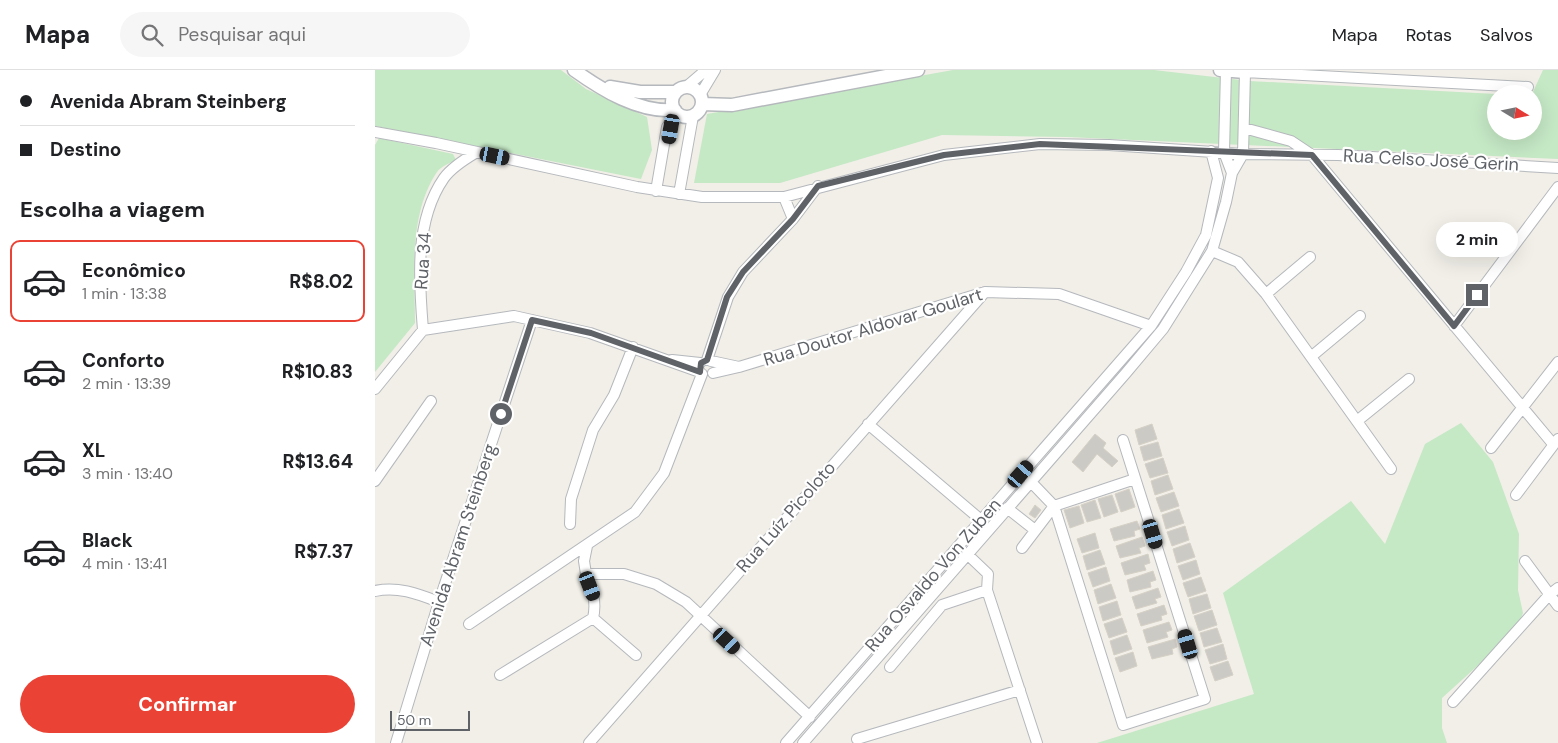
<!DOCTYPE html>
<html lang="pt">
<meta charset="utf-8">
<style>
:root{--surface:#fff;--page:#f6f6f6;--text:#202124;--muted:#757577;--line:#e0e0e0;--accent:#ea4335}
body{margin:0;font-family:"DM Sans",sans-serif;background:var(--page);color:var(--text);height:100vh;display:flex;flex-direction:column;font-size:19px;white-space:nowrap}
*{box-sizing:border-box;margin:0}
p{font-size:16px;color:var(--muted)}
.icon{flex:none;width:28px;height:28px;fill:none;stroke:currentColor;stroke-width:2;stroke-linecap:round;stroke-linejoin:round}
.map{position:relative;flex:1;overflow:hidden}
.side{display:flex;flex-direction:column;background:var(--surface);width:375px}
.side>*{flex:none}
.banner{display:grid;align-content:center;height:110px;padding:0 20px;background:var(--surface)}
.needle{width:32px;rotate:100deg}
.fabs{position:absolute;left:1112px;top:15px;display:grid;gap:10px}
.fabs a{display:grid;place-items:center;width:55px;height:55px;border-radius:50%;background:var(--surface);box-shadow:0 5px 20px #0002;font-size:25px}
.scale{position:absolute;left:15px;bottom:12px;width:80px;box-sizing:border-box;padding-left:5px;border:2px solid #5f6368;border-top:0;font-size:14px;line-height:18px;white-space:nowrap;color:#5f6368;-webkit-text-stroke:4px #fff;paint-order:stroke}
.end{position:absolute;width:22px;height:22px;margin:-11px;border:6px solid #5f6368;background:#fff;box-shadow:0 0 0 2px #fff}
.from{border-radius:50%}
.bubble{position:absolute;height:35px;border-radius:18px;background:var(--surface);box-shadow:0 5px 20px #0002;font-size:16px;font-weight:700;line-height:35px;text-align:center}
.car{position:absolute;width:15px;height:30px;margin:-15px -8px;border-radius:6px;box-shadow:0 0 4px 1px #0007;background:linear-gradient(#222 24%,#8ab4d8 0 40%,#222 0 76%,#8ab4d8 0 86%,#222 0)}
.banner b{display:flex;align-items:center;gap:18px;height:48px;font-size:19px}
.banner b+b{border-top:1px solid var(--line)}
.banner i{width:12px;height:12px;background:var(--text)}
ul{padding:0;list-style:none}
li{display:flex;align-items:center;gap:15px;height:82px;margin:0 10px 8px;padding:0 10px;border:2px solid transparent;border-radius:10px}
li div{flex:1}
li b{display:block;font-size:19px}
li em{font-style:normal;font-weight:700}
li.current{border-color:var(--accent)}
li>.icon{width:45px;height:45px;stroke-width:1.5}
h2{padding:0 20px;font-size:22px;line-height:60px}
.primary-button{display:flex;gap:10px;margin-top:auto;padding:10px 20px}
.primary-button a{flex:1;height:58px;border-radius:30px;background:var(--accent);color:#fff;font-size:20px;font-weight:700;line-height:58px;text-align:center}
header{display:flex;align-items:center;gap:30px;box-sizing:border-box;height:70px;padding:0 25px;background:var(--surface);border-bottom:1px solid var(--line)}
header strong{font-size:24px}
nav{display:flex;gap:28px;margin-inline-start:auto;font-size:18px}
.search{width:350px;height:45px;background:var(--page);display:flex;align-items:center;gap:12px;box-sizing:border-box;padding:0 18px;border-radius:28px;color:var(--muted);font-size:19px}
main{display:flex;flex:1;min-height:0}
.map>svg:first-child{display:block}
.green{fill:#c5e8c5}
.building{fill:#cccac5;stroke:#d6d1c6}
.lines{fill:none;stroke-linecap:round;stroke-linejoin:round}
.minor-casing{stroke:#b5b8bc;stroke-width:12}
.tertiary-casing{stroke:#b5b8bc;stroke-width:15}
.minor{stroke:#fff;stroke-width:10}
.tertiary{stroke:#fff;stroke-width:12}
.route{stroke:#5f6368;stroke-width:6}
.labels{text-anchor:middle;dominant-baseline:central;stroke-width:4.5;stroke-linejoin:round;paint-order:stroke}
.street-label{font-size:18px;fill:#5f6368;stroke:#fff}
</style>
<header>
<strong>Mapa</strong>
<div class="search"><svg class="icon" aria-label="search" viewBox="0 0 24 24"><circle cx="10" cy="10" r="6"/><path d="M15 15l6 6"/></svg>Pesquisar aqui</div>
<nav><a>Mapa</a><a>Rotas</a><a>Salvos</a></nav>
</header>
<main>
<section class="side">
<div class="banner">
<b><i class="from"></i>Avenida Abram Steinberg</b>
<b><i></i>Destino</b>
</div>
<h2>Escolha a viagem</h2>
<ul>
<li class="current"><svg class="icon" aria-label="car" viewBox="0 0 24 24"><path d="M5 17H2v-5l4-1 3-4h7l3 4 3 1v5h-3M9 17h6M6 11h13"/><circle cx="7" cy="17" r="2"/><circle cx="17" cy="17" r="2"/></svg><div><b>Econômico</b><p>1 min · 13:38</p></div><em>R$8.02</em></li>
<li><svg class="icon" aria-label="car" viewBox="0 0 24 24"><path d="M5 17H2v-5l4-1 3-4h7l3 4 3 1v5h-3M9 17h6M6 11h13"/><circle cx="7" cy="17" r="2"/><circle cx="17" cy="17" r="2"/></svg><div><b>Conforto</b><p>2 min · 13:39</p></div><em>R$10.83</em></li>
<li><svg class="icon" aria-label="car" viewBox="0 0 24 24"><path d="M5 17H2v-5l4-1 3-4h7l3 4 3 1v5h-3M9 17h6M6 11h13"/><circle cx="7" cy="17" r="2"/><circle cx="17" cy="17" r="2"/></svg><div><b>XL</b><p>3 min · 13:40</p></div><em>R$13.64</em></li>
<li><svg class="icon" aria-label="car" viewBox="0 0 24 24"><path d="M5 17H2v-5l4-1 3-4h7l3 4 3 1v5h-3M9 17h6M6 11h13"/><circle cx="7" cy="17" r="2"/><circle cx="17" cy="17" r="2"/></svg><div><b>Black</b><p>4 min · 13:41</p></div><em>R$7.37</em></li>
</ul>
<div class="primary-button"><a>Confirmar</a></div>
</section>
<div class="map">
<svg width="1183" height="673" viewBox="0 0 1183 673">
<rect width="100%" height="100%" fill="#f1efe8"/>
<path class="green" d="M0 0H186L211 19 272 47 277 80 266 109 0 56Z
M578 0H779L874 11 1121 24V61H1159L1157 24 1168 0H1183V89L692 67 567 65 405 113H319L332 44Z
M4 68 78 84 81 90C75 93 65 97 62 102 33 145 40 205 40 253L0 302V75Z
M1086 353 1118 392 1144 464 1143 520 1148 543 1141 561 1067 628V658L1072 673H722L879 624 848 523 976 431 1010 474 1050 374Z"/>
<path class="building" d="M777 354 782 369 764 375 760 360Z
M720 364 731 373 728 378 743 391 737 397 722 384 708 402 697 392Z
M783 372 787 386 769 391 765 377Z
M788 388 793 403 775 408 770 394Z
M793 405 798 419 780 425 776 411Z
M754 419 760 437 746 442 740 424Z
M799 422 804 436 786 442 781 428Z
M737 425 743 442 729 447 723 429Z
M720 430 726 448 712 452 706 435Z
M660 435 666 440 660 448 654 444Z
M704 436 709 453 695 458 689 440Z
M804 439 809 453 791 459 787 445Z
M762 451 765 459 759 461 760 466 739 471 735 459Z
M810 456 814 470 797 476 792 462Z
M720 463 724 478 707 483 702 469Z
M767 467 770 476 764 478 766 483 745 488 741 476Z
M815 473 820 487 802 493 798 479Z
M725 480 730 494 712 500 708 486Z
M773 484 775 493 769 495 771 500 750 505 746 493Z
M821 490 825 504 808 510 803 496Z
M731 497 735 511 718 517 713 503Z
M778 501 781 510 775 512 776 517 755 522 752 510Z
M826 507 831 521 813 527 808 513Z
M736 514 741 528 723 534 719 520Z
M783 518 786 527 780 529 782 533 761 539 757 527Z
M832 524 836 538 818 544 814 529Z
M742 531 746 545 728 551 724 537Z
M789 535 792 544 786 546 787 550 766 556 762 544Z
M837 540 842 555 824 561 819 546Z
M747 548 752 562 734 568 729 554Z
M794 552 797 560 791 562 793 567 772 573 768 560Z
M842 558 847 572 829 577 825 563Z
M752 565 757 579 739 585 735 571Z
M800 569 802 577 797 579 798 584 777 589 773 577Z
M848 574 852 589 835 594 830 580Z
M758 582 762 596 745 602 740 588Z
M853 591 858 605 840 611 835 597Z"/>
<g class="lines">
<g class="minor-casing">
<path id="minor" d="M851 0 849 82 857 103
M311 17 331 0
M325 25 340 0
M869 58 916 71 937 85 1178 374
M0 62 61 73 262 117 327 127H409L569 85 665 74 734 75 868 84 963 85 1183 98
M281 121 292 57 302 43
M304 124 318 46
M409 127 418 149
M837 181 863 192 891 224 1016 399
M891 224 935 187
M1079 256 1183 117
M48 260C44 211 39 151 69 108 77 97 90 89 102 82
M937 286 985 246
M297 290 325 293
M332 290 353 227 368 202 418 149 443 116
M336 291 364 297
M338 303 364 297 610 222 684 224 776 256
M0 319 48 260 139 246 215 263 325 302
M982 351 1034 309
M493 354 606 450
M1116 378 1183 292
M0 411 56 331
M655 411 679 436 748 655 830 629 748 370
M1141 425 1183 369
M632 438 660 460
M195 454 196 429 218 360 239 325 258 277
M212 476 209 491 211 504H249L281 514 311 532 435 647
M647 478 679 436 760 409
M592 484 613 504 612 520 662 673
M1150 491 1183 536
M0 521C23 516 43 524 64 532
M218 548 261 585
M94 554 260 442 289 403 327 304
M515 597 567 535 612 520
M125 605 218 548C222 531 217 520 211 504
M1078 632 1174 525 1183 518
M482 669 645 620
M21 673 64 532 157 250
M214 673 610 222
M411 673 776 256 811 202 831 165 843 108 836 81
M428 673 751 303 788 259 837 181 851 132 857 103 868 84 870 2 1153 17"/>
</g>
<g class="tertiary-casing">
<path id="tertiary" d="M199 0C227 20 264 43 300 40
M845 0 870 2V0
M235 17 265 22H301
M297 32a15 15 0 1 1 30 0a15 15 0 1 1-30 0Z
M327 34 357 35 543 0"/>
</g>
<use href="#minor" class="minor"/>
<use href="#tertiary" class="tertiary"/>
</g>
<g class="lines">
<path class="route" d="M126 344 157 250 216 263 325 302 326 293 332 290 352 227 368 202 418 149 443 116 569 85 665 74 937 85 1079 256 1102 225"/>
</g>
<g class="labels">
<g class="street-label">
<text transform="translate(1056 90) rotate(3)">Rua Celso José Gerin</text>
<text transform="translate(48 191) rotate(-86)">Rua 34</text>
<text transform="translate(498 257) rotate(-17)">Rua Doutor Aldovar Goulart</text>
<text transform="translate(411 447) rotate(-49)">Rua Luíz Picoloto</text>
<text transform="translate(83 475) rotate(-72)">Avenida Abram Steinberg</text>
<text transform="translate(558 505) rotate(-49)">Rua Osvaldo Von Zuben</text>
</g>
</g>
</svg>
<div class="fabs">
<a><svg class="needle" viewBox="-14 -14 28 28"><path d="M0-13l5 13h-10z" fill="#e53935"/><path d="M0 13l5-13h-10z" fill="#757577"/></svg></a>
</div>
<div class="scale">50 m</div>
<i class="end from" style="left:126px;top:344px"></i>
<i class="end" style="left:1102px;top:225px"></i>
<div class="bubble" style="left:1061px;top:152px;width:82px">2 min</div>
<i class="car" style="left:296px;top:59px;rotate:190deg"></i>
<i class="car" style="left:120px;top:86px;rotate:102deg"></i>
<i class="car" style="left:646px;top:404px;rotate:41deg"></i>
<i class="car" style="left:778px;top:464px;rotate:163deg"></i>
<i class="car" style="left:215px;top:516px;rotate:159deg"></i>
<i class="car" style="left:352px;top:571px;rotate:133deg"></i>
<i class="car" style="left:813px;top:574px;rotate:343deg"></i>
</div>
</main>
